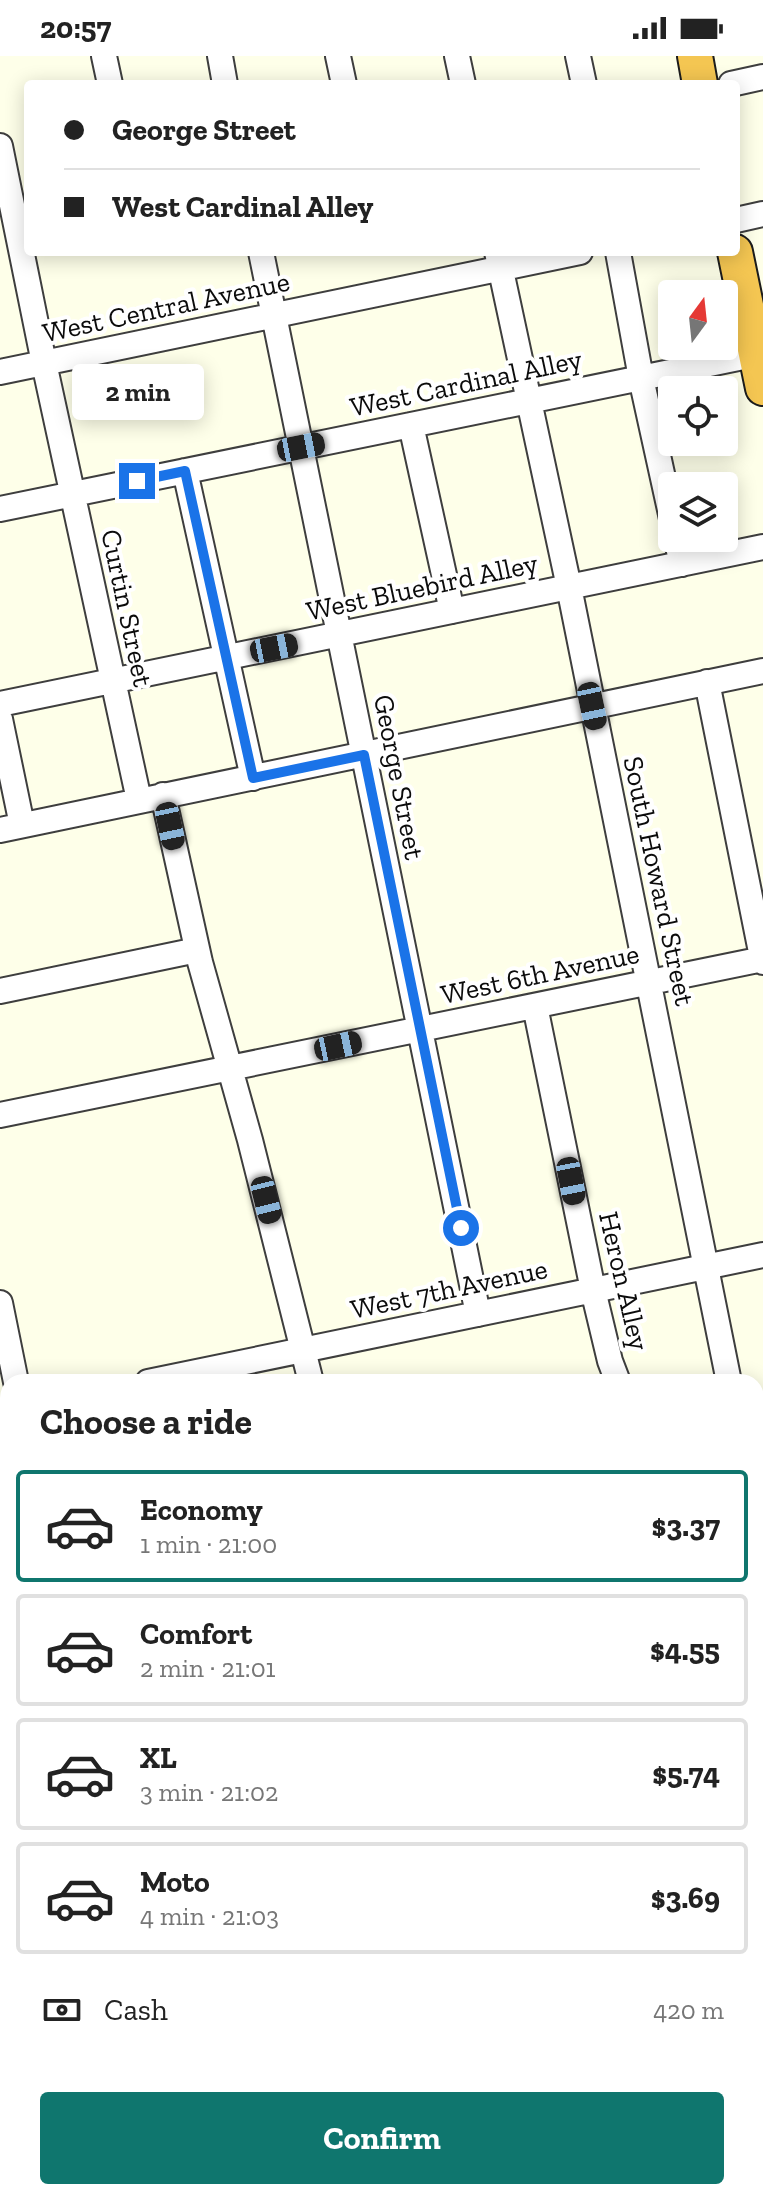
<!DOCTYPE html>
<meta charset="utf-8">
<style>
:root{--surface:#fff;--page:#f6f6f6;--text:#222;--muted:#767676;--line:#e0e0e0;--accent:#0f766e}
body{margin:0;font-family:"Zilla Slab",serif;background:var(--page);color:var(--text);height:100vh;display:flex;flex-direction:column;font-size:30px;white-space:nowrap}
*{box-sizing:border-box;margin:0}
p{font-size:26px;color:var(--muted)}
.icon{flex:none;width:44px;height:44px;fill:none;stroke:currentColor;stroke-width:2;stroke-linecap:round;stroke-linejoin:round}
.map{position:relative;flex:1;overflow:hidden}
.drawer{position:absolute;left:0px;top:1318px;width:764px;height:826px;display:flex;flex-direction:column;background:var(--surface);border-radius:24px 24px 0 0;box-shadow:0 4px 20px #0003}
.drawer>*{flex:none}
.top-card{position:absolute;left:24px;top:24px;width:716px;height:176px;border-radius:8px;box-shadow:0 4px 20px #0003;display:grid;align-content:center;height:176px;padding:0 40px;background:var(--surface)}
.needle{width:52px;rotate:15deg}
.buttons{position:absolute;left:658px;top:224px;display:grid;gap:16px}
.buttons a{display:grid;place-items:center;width:80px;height:80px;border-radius:8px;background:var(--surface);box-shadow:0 4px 20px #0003;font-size:40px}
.end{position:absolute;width:36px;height:36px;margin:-18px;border:10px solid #1a73e8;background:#fff;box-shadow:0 0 0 4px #fff}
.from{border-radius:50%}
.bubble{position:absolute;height:56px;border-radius:8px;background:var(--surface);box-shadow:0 4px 20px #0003;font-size:26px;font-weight:800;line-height:56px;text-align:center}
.car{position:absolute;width:24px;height:48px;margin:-24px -12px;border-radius:10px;box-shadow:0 0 6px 2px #0007;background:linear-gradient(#222 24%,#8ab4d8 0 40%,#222 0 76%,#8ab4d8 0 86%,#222 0)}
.top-card b{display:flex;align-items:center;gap:28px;height:76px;font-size:30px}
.top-card b+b{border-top:2px solid var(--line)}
.top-card i{width:20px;height:20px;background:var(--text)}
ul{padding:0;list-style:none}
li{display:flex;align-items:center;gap:24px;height:112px;margin:0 16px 12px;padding:0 24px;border:4px solid var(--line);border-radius:8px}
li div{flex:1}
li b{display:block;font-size:30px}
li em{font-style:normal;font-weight:800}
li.on{border-color:var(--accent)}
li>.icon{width:72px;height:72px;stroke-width:1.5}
h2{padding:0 40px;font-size:36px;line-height:96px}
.pay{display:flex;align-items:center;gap:20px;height:88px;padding:0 40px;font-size:30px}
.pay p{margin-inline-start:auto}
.action{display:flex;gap:16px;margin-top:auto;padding:16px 40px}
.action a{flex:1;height:92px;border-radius:8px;background:var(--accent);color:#fff;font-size:32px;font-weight:800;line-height:92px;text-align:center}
.status{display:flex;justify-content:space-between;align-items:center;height:56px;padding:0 40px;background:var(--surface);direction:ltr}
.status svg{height:22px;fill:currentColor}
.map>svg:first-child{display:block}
.forest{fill:#a0d993}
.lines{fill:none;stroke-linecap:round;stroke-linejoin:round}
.minor-casing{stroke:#3e3e3e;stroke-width:28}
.highway-casing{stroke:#1c1c1c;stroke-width:38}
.minor{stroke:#fff;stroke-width:24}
.highway{stroke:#f4c652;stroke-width:34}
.route{stroke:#1a73e8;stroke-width:10}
.labels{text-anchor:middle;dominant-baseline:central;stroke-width:8;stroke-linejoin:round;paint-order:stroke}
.street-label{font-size:28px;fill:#0b0b0b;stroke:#fff}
</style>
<div class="status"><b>20:57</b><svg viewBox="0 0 49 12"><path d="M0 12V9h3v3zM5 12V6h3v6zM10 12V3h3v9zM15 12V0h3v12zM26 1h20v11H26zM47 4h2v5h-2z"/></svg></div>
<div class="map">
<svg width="763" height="2143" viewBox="0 0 763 2143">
<rect width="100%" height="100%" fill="#feffe9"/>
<path class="forest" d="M8 1521V1726L0 1728V1526Z
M8 1827V1941L0 1945V1828Z
M763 1957V2143H365L348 2136H756V1959Z
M0 2088 8 2091V2136H127L145 2143H0Z"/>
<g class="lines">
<g class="minor-casing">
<path id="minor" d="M104 0 110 28
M220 0 225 28
M338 0 344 28
M457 0 463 28
M578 0 584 28
M731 28 763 21
M0 90 44 307 139 744
M736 164 763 158
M261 196 478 1258
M497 196 569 531 729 1326
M618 196 641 322 672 463
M0 316 580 196
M411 369 452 555
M185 415 253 722
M0 453 763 297
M676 482 682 508
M707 626 763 906
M0 648 763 491
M0 663 22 769
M163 739 200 906 250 1084 311 1326
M0 774 763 615
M0 935 197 894
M535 950 593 1234 610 1305 618 1326
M0 1059 763 903
M0 1247 16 1326
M148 1326 763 1199
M0 1364 8 1363
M756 1450 763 1483
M756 1601 763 1600
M0 1761 8 1759
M756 1836 763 1834"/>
</g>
<g class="highway-casing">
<path id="highway" d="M695 0 700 28
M735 196 763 332"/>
</g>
<use href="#minor" class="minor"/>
<use href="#highway" class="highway"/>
</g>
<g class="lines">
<path class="route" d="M137 425 185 415 253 722 364 699 461 1172"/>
</g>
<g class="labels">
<g class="street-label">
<text transform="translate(166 251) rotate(-12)">West Central Avenue</text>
<text transform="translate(466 327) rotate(-12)">West Cardinal Alley</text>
<text transform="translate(422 531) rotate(-12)">West Bluebird Alley</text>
<text transform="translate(127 552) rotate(78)">Curtin Street</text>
<text transform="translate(399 721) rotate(79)">George Street</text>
<text transform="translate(659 825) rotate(78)">South Howard Street</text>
<text transform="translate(540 918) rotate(-12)">West 6th Avenue</text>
<text transform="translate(624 1225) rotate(77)">Heron Alley</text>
<text transform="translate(449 1233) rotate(-12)">West 7th Avenue</text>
</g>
</g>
</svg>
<div class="buttons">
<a><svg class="needle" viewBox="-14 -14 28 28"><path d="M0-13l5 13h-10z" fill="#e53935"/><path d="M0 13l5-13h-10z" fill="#767676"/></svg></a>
<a><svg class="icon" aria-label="locate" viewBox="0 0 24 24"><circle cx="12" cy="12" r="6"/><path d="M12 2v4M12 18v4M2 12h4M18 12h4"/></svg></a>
<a><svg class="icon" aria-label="layers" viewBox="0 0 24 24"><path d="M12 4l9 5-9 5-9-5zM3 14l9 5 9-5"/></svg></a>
</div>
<i class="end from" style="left:461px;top:1172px"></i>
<i class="end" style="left:137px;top:425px"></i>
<div class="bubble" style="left:72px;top:308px;width:132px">2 min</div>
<i class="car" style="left:301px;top:391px;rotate:79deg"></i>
<i class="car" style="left:274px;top:592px;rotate:79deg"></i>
<i class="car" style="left:592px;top:650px;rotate:168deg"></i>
<i class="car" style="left:170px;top:770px;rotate:168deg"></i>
<i class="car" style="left:338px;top:990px;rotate:78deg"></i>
<i class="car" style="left:571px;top:1125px;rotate:169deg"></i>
<i class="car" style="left:266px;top:1144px;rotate:166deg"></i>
<div class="top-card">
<b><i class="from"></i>George Street</b>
<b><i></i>West Cardinal Alley</b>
</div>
<section class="drawer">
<h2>Choose a ride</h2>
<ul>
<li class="on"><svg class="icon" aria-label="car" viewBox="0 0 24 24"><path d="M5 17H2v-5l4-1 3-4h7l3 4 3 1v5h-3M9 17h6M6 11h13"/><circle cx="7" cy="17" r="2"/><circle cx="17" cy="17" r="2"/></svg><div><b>Economy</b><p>1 min · 21:00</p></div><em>$3.37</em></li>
<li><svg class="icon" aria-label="car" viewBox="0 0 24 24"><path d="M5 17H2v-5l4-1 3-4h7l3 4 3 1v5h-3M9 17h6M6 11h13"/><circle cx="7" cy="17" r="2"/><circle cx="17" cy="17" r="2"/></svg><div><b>Comfort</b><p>2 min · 21:01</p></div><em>$4.55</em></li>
<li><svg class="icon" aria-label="car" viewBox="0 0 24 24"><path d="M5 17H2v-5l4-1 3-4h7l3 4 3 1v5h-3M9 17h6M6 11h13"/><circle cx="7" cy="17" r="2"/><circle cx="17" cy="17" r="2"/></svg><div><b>XL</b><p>3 min · 21:02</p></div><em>$5.74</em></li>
<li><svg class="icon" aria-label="car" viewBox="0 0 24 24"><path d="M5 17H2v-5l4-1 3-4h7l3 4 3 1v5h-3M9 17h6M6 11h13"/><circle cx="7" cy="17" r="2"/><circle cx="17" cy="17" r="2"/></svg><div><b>Moto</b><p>4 min · 21:03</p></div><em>$3.69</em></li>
</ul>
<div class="pay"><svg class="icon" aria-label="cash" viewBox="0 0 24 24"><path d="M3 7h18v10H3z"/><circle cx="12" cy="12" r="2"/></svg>Cash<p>420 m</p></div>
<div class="action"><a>Confirm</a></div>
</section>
</div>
